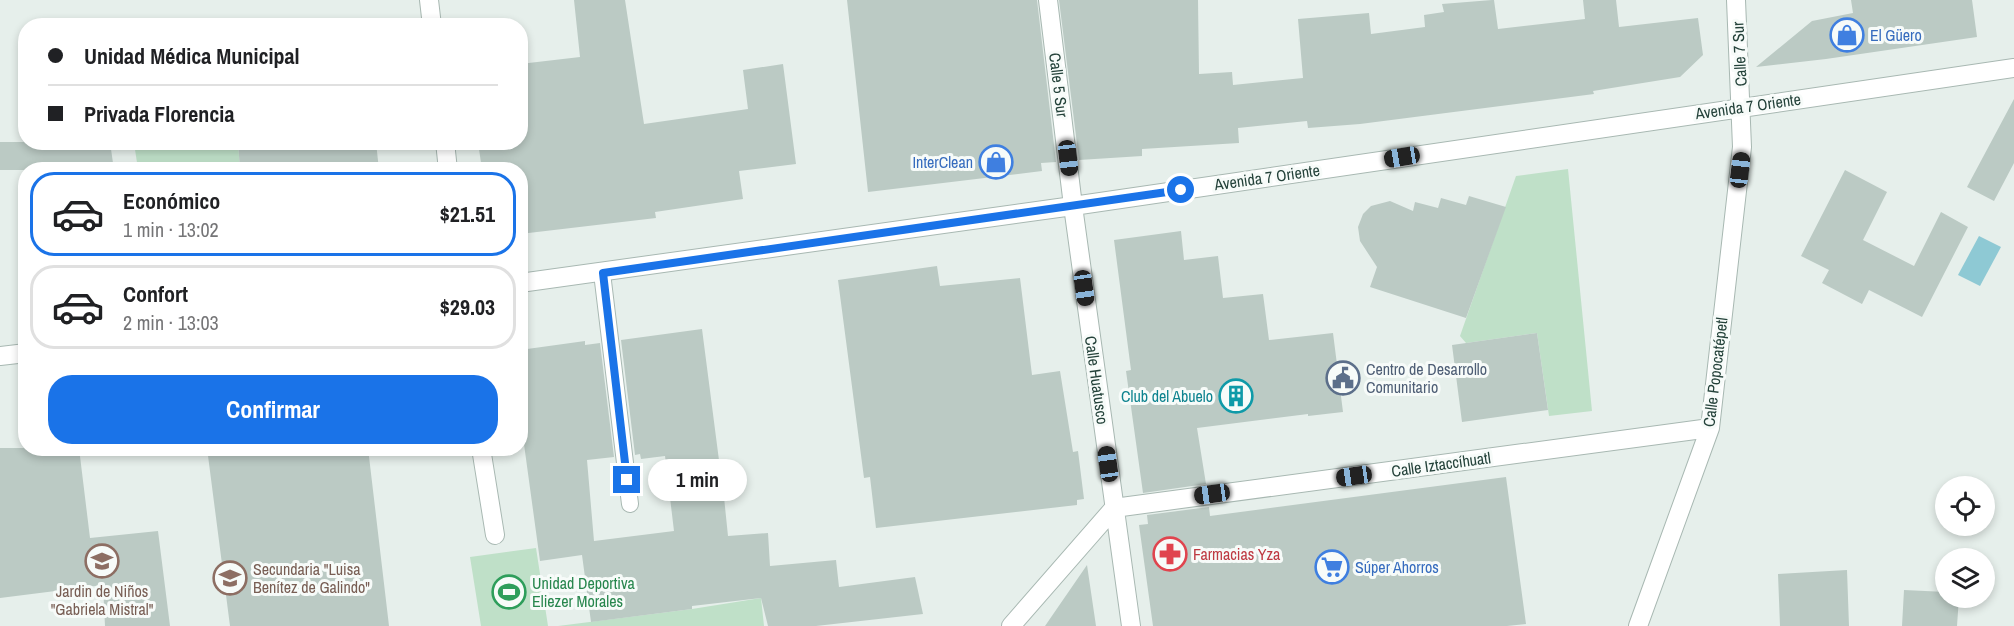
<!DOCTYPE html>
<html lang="es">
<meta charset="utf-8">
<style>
:root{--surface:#fff;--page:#f2f2f2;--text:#202124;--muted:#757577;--line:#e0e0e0;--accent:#1a73e8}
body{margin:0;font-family:"Archivo Narrow",sans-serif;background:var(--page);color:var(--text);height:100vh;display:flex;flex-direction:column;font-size:22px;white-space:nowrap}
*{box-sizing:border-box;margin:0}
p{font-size:20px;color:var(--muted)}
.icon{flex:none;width:33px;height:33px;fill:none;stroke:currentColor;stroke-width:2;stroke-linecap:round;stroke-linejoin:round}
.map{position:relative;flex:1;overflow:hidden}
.details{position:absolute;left:18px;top:162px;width:510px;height:294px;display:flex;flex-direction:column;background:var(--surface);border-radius:24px;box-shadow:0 3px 9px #0003}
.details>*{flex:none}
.hud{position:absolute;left:18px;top:18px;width:510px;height:132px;border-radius:24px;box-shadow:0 3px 9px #0003;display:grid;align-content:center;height:132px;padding:0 30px;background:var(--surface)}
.tools{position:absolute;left:1935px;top:476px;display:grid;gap:12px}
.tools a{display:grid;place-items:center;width:60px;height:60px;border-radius:50%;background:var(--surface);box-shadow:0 3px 9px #0003;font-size:30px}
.end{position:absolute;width:27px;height:27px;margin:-14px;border:8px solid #1a73e8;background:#fff;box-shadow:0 0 0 3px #fff}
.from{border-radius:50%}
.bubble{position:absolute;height:42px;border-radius:21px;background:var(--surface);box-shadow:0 3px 9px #0003;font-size:20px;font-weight:800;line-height:42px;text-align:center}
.car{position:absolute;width:18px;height:36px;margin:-18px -9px;border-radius:8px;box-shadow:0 0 4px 2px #0007;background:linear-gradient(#222 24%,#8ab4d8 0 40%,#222 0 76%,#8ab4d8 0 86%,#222 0)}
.hud b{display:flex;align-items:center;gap:21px;height:57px;font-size:22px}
.hud b+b{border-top:2px solid var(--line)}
.hud i{width:15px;height:15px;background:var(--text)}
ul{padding:10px 0 0;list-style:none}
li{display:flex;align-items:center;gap:18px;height:84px;margin:0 12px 9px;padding:0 18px;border:3px solid var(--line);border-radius:24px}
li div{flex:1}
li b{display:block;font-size:22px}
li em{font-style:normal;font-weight:800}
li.on{border-color:var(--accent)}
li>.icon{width:54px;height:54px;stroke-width:1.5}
.primary-button{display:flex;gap:12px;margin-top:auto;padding:12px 30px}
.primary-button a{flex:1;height:69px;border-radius:24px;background:var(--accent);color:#fff;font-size:24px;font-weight:800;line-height:69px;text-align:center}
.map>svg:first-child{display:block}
.green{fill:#bfe0c8}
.water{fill:#8ec9d4}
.building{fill:#bbcac4}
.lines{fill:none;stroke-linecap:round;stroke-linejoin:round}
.lane-casing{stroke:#a8b8b2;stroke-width:18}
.street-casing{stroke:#a8b8b2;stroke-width:20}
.lane{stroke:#fff;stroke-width:16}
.street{stroke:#fff;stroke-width:18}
.route{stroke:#1a73e8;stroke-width:8}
.labels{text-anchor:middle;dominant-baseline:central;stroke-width:6;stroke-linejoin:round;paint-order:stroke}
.shop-label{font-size:16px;fill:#366cbe;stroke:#f7fbf9;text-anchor:start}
.street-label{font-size:16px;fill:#24423a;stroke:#f7fbf9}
.service-label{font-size:16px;fill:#4e5e75;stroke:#f7fbf9;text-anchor:start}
.culture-label{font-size:16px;fill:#0d838f;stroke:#f7fbf9;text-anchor:end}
.health-label{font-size:16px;fill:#be3a42;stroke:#f7fbf9;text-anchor:start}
.education-label{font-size:16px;fill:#785e54;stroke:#f7fbf9;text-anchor:start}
.leisure-label{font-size:16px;fill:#27864d;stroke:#f7fbf9;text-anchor:start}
</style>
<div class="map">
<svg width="2014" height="626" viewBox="0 0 2014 626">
<rect width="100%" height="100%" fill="#e6efeb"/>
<path class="green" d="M134 143H238L240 169H138Z
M1568 169 1592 411 1549 416 1537 333 1466 343 1460 336 1516 176Z
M536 548 548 626H481L470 557Z
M761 598 764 626H558L692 609Z"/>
<path class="water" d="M1979 236 2001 247 1980 286 1958 275Z"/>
<path class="building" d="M574 0H625L644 124 748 109 743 70 783 64 796 164 739 171 743 199 655 212 656 218 520 234V170H482L478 142H520V64L580 57Z
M847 0H1037L1056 162 1041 163 1042 171 868 192Z
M1059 0H1198L1199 74 1232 72 1233 85 1303 78 1298 19 1369 13 1371 34 1425 27 1424 15 1444 12 1442 4 1492 0H1494L1498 29 1585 19 1583 0H1616L1619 27 1698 18 1703 55 1680 77 1593 91 1594 94 1360 124 1308 128 1307 121 1238 128 1239 143 1142 149V156L1079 160Z
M1851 0H1972L1977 37 1826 59 1756 67 1812 21 1853 13Z
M2014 99V163L1994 201 1967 187Z
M0 142H110L114 170H0Z
M238 142H376L379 170H240Z
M1845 170 1887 192 1863 240 1914 266 1941 212 1968 227 1922 317 1869 290 1862 304 1822 283 1829 270 1801 256Z
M1469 196 1506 207 1466 318 1370 287 1377 267 1360 241 1358 227 1363 214 1371 206 1390 201 1413 211 1415 202 1438 208 1441 198 1466 205Z
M1181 231 1184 260 1218 256 1223 298 1263 294 1269 340 1333 333 1343 412 1308 416V414L1197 428 1206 484 1143 493 1126 371 1131 370 1114 240Z
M937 266 940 286 1020 278 1032 375 1060 371 1073 452 1078 451 1084 499 1077 500V505L876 528 870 477 864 478 838 280Z
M702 329 720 468H721L728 536 768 533 770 566 836 560 839 587 915 577 923 614 816 626H768L761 598 692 606V609L591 622 582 555 540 561 520 415V350L585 341V345L600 343 614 457 587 460 594 541 674 531 665 456 641 459 640 454 635 455 621 340Z
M1537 333 1548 410 1462 422 1452 345Z
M0 448H79L90 538 158 531 170 626H105L103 585 0 598Z
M207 448H368L389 626H230Z
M1506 477 1526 624 1507 626H1153L1139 525 1148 524 1147 515 1209 507 1210 516Z
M1087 565 1096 626H1045Z
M1847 570 1849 626H1780L1778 574Z
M1904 590 1946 592V597H1959L1957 626H1902Z"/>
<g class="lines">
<g class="lane-casing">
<path id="lane" d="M602 273 630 504"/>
</g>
<g class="street-casing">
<path id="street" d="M429 0 432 26
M1048 0 1073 206 1131 626
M445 142 448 170
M520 283 1073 206 2014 68
M0 356 26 353
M481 448 495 535
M1011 626 1114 508 1710 428
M1638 626 1710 428 1742 147 1736 0"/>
</g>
<use href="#lane" class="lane"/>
<use href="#street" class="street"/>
</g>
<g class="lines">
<path class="route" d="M627 480 603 273 1181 190"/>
</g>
<defs>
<g id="shop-ring" transform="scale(1.725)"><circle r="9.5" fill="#f7fbf9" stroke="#3f7fe0" stroke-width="1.5"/><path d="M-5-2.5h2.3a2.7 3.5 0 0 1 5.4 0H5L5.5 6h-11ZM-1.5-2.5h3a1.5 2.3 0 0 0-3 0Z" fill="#3f7fe0"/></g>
<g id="civic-ring" transform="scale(1.725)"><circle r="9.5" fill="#f7fbf9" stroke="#5c6f8a" stroke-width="1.5"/><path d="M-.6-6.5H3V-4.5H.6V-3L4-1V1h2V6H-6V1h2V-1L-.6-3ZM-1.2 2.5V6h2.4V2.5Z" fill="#5c6f8a"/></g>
<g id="building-ring" transform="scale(1.725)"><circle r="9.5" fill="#f7fbf9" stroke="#0f9aa8" stroke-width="1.5"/><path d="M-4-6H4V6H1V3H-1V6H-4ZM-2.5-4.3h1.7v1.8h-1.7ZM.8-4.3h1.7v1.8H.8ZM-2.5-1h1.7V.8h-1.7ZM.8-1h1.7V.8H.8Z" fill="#0f9aa8"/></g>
<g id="pharmacy-ring" transform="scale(1.725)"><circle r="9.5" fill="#f7fbf9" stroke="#e0444e" stroke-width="1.5"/><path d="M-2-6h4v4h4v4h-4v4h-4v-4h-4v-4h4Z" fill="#e0444e"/></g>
<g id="school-ring" transform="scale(1.725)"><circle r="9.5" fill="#f7fbf9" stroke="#8d6e63" stroke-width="1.5"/><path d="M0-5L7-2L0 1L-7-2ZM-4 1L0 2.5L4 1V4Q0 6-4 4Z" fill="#8d6e63"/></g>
<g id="supermarket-ring" transform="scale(1.725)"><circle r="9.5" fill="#f7fbf9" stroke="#3f7fe0" stroke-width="1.5"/><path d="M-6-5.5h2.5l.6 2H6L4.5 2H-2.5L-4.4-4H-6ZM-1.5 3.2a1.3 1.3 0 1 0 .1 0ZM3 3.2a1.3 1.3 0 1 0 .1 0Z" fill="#3f7fe0"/></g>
<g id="stadium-ring" transform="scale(1.725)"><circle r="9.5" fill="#f7fbf9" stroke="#2e9e5b" stroke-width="1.5"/><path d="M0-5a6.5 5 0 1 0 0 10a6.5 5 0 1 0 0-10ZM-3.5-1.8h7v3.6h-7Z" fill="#2e9e5b"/></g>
</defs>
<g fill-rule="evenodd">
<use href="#shop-ring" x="1847" y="35"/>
<use href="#shop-ring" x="996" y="162"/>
<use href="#civic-ring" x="1343" y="378"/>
<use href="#building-ring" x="1236" y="396"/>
<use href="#pharmacy-ring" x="1170" y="554"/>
<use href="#school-ring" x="102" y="561"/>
<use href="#supermarket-ring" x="1332" y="567"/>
<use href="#school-ring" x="230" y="578"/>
<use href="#stadium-ring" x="509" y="592"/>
</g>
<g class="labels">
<g class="shop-label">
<text x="1870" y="35">El Güero</text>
<text x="973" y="162" text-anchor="end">InterClean</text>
<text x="1355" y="567">Súper Ahorros</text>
</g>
<g class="street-label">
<text transform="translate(1739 54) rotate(-93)">Calle 7 Sur</text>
<text transform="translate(1059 85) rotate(83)">Calle 5 Sur</text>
<text transform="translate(1748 106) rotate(-8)">Avenida 7 Oriente</text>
<text transform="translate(1267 177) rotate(-8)">Avenida 7 Oriente</text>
<text transform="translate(1715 372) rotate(-83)">Calle Popocatépetl</text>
<text transform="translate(1097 380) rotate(82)">Calle Huatusco</text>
<text transform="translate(1441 464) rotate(-8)">Calle Iztaccíhuatl</text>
</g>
<g class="service-label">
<text x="1366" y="369">Centro de Desarrollo<tspan x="1366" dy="18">Comunitario</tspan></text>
</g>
<g class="culture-label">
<text x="1213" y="396">Club del Abuelo</text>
</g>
<g class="health-label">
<text x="1193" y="554">Farmacias Yza</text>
</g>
<g class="education-label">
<text x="253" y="569">Secundaria "Luisa<tspan x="253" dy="18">Benítez de Galindo"</tspan></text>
<text x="102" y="591" text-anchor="middle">Jardin de Niños<tspan x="102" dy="18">"Gabriela Mistral"</tspan></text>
</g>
<g class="leisure-label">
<text x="532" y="583">Unidad Deportiva<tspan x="532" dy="18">Eliezer Morales</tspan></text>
</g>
</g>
</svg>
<div class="tools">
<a><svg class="icon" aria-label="locate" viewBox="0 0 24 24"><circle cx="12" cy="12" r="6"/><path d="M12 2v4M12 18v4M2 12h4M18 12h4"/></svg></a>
<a><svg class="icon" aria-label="layers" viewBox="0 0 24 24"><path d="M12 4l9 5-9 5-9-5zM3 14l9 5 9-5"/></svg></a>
</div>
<i class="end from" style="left:1181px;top:190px"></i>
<i class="end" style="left:627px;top:480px"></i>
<div class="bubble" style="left:648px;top:459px;width:99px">1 min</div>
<i class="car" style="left:1402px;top:157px;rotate:261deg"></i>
<i class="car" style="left:1068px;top:158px;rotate:173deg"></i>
<i class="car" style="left:1740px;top:170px;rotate:7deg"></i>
<i class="car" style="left:1084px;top:288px;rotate:172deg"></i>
<i class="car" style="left:1108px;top:464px;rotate:352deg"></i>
<i class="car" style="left:1354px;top:476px;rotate:262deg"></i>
<i class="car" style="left:1212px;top:494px;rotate:262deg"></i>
<div class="hud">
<b><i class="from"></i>Unidad Médica Municipal</b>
<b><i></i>Privada Florencia</b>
</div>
<section class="details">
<ul>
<li class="on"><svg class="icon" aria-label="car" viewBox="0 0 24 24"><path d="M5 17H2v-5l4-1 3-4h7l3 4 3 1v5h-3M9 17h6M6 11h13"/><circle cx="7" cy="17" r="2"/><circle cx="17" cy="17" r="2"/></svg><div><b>Económico</b><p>1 min · 13:02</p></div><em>$21.51</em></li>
<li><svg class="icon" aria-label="car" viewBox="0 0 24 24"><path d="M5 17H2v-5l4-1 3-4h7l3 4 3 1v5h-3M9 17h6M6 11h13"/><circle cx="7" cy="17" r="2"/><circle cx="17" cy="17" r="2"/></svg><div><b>Confort</b><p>2 min · 13:03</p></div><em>$29.03</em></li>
</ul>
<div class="primary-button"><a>Confirmar</a></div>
</section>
</div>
